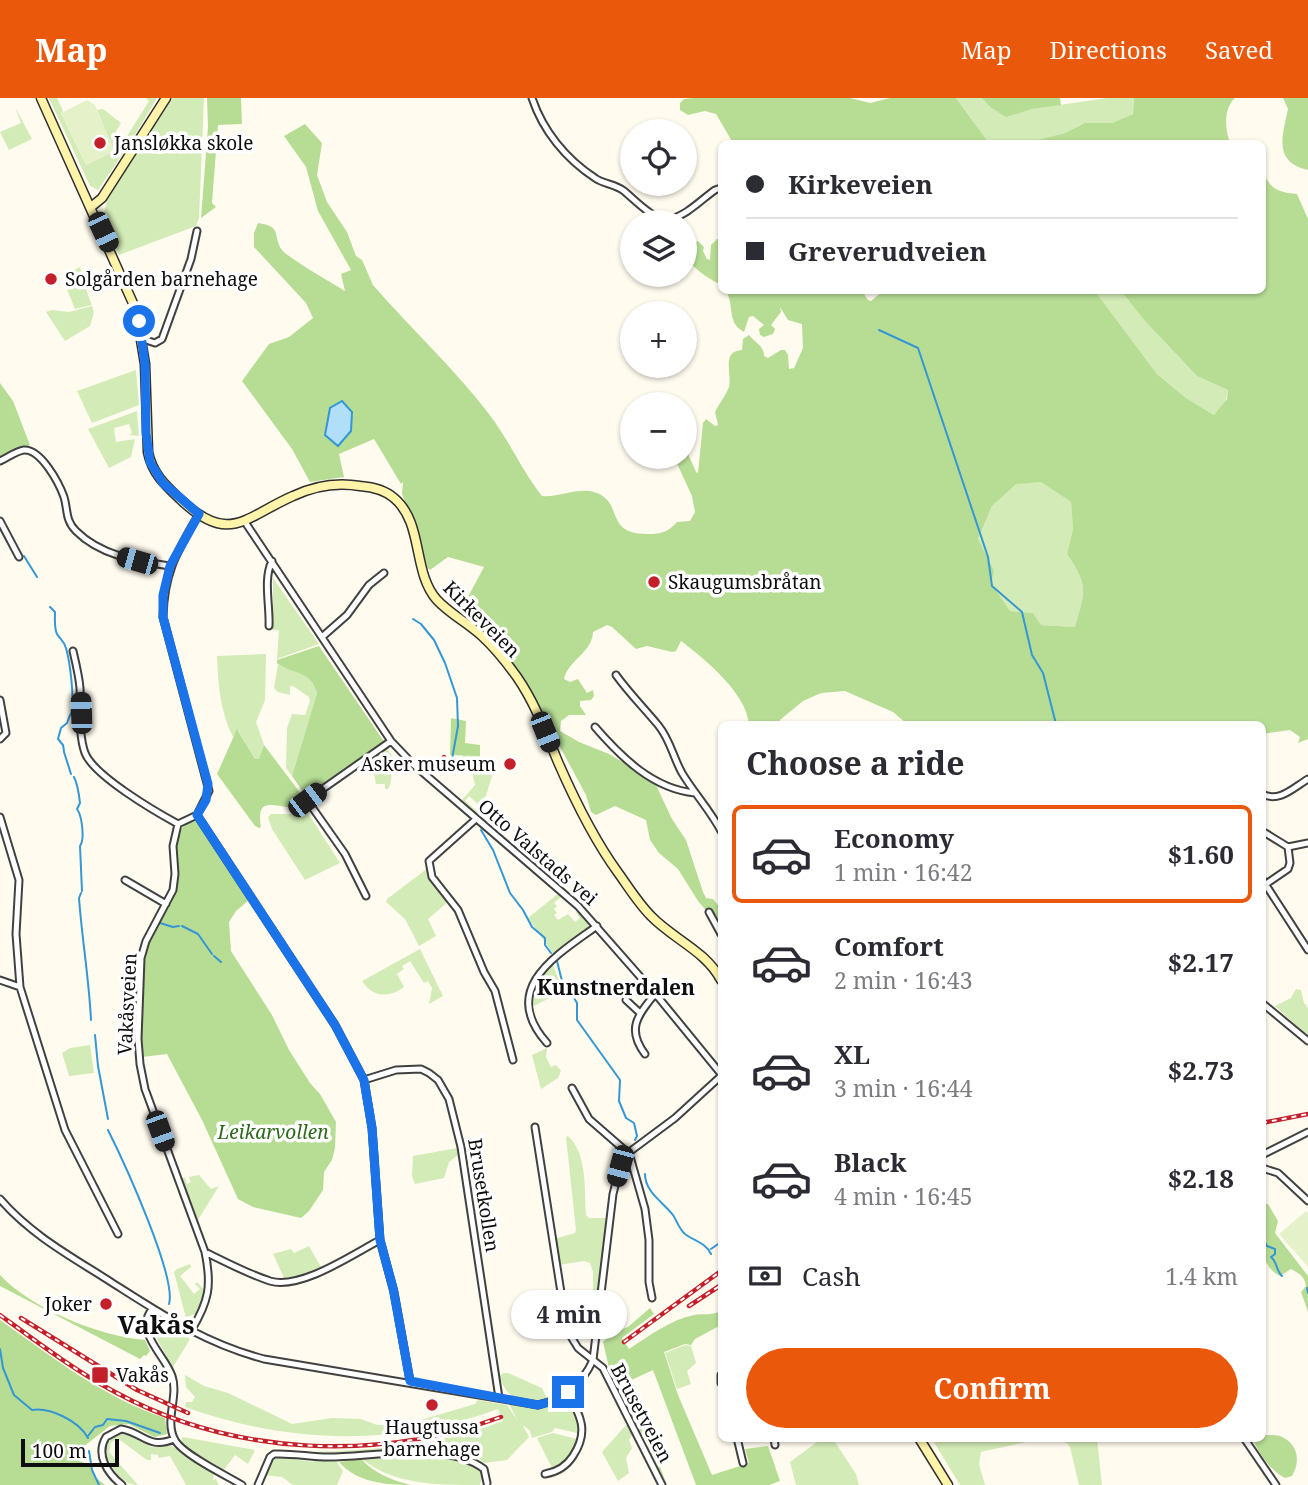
<!DOCTYPE html>
<meta charset="utf-8">
<style>
:root{--surface:#fff;--page:#f7f7f7;--text:#2b2b33;--muted:#7c7c81;--line:#e1e1e2;--accent:#ea580c}
body{margin:0;font-family:"Noto Serif",serif;background:var(--page);color:var(--text);height:100vh;display:flex;flex-direction:column;font-size:26px;white-space:nowrap}
*{box-sizing:border-box;margin:0}
p{font-size:23px;color:var(--muted)}
.icon{flex:none;width:38px;height:38px;fill:none;stroke:currentColor;stroke-width:2;stroke-linecap:round;stroke-linejoin:round}
.map{position:relative;flex:1;overflow:hidden}
.sheet{position:absolute;left:718px;top:623px;width:548px;height:721px;display:flex;flex-direction:column;background:var(--surface);border-radius:10px;box-shadow:0 2px 5px #0004}
.sheet>*{flex:none}
.banner{position:absolute;left:718px;top:42px;width:548px;height:154px;border-radius:10px;box-shadow:0 2px 5px #0004;display:grid;align-content:center;height:154px;padding:0 28px;background:var(--surface)}
.fabs{position:absolute;left:620px;top:21px;display:grid;gap:14px}
.fabs a{display:grid;place-items:center;width:77px;height:77px;border-radius:50%;background:var(--surface);box-shadow:0 2px 5px #0004;font-size:35px}
.scale{position:absolute;left:21px;bottom:18px;width:98px;box-sizing:border-box;padding-left:7px;border:4px solid #0e0e0e;border-top:0;font-size:19px;line-height:24px;white-space:nowrap;color:#0e0e0e;-webkit-text-stroke:5px #fff;paint-order:stroke}
.end{position:absolute;width:32px;height:32px;margin:-16px;border:9px solid #1a73e8;background:#fff;box-shadow:0 0 0 4px #fff}
.from{border-radius:50%}
.bubble{position:absolute;height:49px;border-radius:24px;background:var(--surface);box-shadow:0 2px 5px #0004;font-size:23px;font-weight:700;line-height:49px;text-align:center}
.car{position:absolute;width:21px;height:42px;margin:-21px -10px;border-radius:9px;box-shadow:0 0 5px 2px #0007;background:linear-gradient(#222 24%,#8ab4d8 0 40%,#222 0 76%,#8ab4d8 0 86%,#222 0)}
.banner b{display:flex;align-items:center;gap:24px;height:66px;font-size:26px}
.banner b+b{border-top:2px solid var(--line)}
.banner i{width:18px;height:18px;background:var(--text)}
ul{padding:0;list-style:none}
li{display:flex;align-items:center;gap:21px;height:98px;margin:0 14px 10px;padding:0 14px;border:4px solid transparent;border-radius:10px}
li div{flex:1}
li b{display:block;font-size:26px}
li em{font-style:normal;font-weight:700}
li.selected{border-color:var(--accent)}
li>.icon{width:63px;height:63px;stroke-width:1.5}
h2{padding:0 28px;font-size:32px;line-height:84px}
.pay{display:flex;align-items:center;gap:18px;height:77px;padding:0 28px;font-size:26px}
.pay p{margin-inline-start:auto}
.primary-button{display:flex;gap:14px;margin-top:auto;padding:14px 28px}
.primary-button a{flex:1;height:80px;border-radius:42px;background:var(--accent);color:#fff;font-size:28px;font-weight:700;line-height:80px;text-align:center}
header{display:flex;align-items:center;gap:42px;box-sizing:border-box;height:98px;padding:0 35px;background:var(--accent);color:#fff}
header strong{font-size:33px}
nav{display:flex;gap:38px;margin-inline-start:auto;font-size:24px}
.map>svg:first-child{display:block}
.green{fill:#d3ebb6}
.forest{fill:#b7dd95;fill-rule:evenodd}
.pitch{fill:#e5f2c9}
.water{fill:#b1dff9;stroke:#3597d3;stroke-width:2}
.lines{fill:none;stroke-linecap:round;stroke-linejoin:round}
.stream{stroke:#3597d3;stroke-width:2}
.minor-casing{stroke:#414141;stroke-width:9}
.secondary-casing{stroke:#303030;stroke-width:11}
.minor{stroke:#fff;stroke-width:5}
.secondary{stroke:#fff4aa;stroke-width:8}
.rail-casing{stroke:#c4202b;stroke-width:4.5}
.rail{stroke:#fff;stroke-width:2;stroke-dasharray:5;stroke-linecap:butt}
.route{stroke:#1a73e8;stroke-width:9}
.poi-dot{fill:#c4202b;stroke:#fff;stroke-width:2.5}
.labels{text-anchor:middle;dominant-baseline:central;stroke-width:7;stroke-linejoin:round;paint-order:stroke}
.poi-label{font-size:19px;fill:#0e0e0e;stroke:#fff;text-anchor:start}
.street-label{font-size:19px;fill:#0e0e0e;stroke:#fff}
.park-label{font-size:19px;font-style:italic;fill:#2d691b;stroke:#fff}
.neighbourhood-label{font-size:21px;font-weight:bold;fill:#0e0e0e;stroke:#fff}
.district-label{font-size:26px;font-weight:bold;fill:#0e0e0e;stroke:#fff}
</style>
<header>
<strong>Map</strong>
<nav><a>Map</a><a>Directions</a><a>Saved</a></nav>
</header>
<div class="map">
<svg width="1308" height="1387" viewBox="0 0 1308 1387">
<rect width="100%" height="100%" fill="#fffbef"/>
<path class="green" d="M49 0H57L63 13 61 15 86 67 114 53 97 12 103 11 121 25 114 37 117 39 116 42 122 46 149 3 146 0H157L130 45 98 92 90 88Z
M173 0H204L199 120 196 128 119 157 103 119 108 99Z
M956 0H982L990 9 1006 18 1032 11 1107 0H1134L1133 16 1112 25H1083L1065 35 1032 45H989Z
M15 9 32 41 9 52 0 34 21 25Z
M80 169C85 182 86 194 92 207L75 211 66 189 69 185V174Z
M1095 193H1121L1144 222 1197 278 1228 292C1227 303 1222 309 1214 317L1186 300 1157 276Z
M92 208 94 214 90 228 65 243 46 214 52 212 69 214Z
M136 272 139 307 92 325 77 293Z
M137 313 139 338 129 337 132 335 129 326 114 330 116 344 135 341 131 359 109 370 88 331Z
M1041 384 1071 404 1073 431 1067 456C1089 488 1085 493 1075 529L1040 527 1033 515 1010 513 991 485 978 441 992 408 1016 385Z
M273 480 319 546 277 561 279 532H273Z
M266 556 265 602 256 624 264 647 259 662 255 661 238 632 233 639C220 614 218 585 217 558Z
M278 566C295 576 310 571 317 595L292 678 286 670 287 630 292 616 305 617 310 603 309 599 293 588H290V597L278 594 274 590Z
M387 650 395 664C390 673 393 683 388 691H385V686H376L372 666 368 661Z
M462 657 480 658 492 678 481 714 479 707 469 698 465 703 478 714V718L461 703 475 687 471 670Z
M304 709 340 765 305 782 272 731 268 719 271 716H298Z
M428 770 449 803 428 821 436 838 419 848 405 821 386 804 387 801Z
M559 795 562 798 554 805 557 808 554 811 557 815 554 817 558 822 568 816 575 824 580 820 576 814 578 813 589 823 588 830 554 857 528 820Z
M420 851 443 898 429 906 432 890 428 883 424 885 410 863 402 868 404 871 397 876 404 889C389 900 373 900 362 883Z
M552 864 563 893 530 910 533 895 535 897 547 886 537 883Z
M1296 891 1301 892 1304 905 1308 910V938L1275 908 1291 900Z
M90 947 94 975 69 978 62 955 70 950Z
M547 950 546 959 551 969 556 967 561 973 558 980 541 991 532 957Z
M568 1038C588 1056 584 1093 586 1117L589 1120H608L598 1210 593 1208V1174L590 1165 584 1163 558 1167 554 1141 575 1135 576 1132 566 1039Z
M457 1050 458 1057 449 1064 444 1080 415 1086 412 1078 413 1058Z
M199 1077 211 1091 219 1088 198 1122 182 1080H185L187 1086 191 1084 189 1079Z
M309 1148 321 1169 285 1182 273 1156 291 1151 294 1155Z
M190 1166 191 1169 180 1178 194 1196 200 1191 195 1186 197 1184 206 1194 197 1215 186 1220 174 1174 177 1171Z
M156 1222 161 1223 190 1241 173 1269 158 1243 153 1225Z
M685 1247 691 1248 696 1265 687 1273 691 1286 677 1291 665 1255Z
M503 1275H508L542 1290 548 1302C526 1307 505 1302 500 1278Z
M185 1277 204 1288 228 1295 292 1326 332 1320 361 1321 377 1327H404L475 1306 478 1302 507 1307 518 1323 509 1306 538 1308 568 1301 578 1321 581 1336 555 1330 552 1334 532 1340 530 1333 523 1327 529 1339 507 1362 484 1365 471 1353C453 1359 431 1353 412 1353 374 1353 336 1356 298 1354 368 1353 437 1349 503 1323L498 1311C395 1349 288 1346 185 1309L186 1304H192L195 1299 186 1289Z
M629 1326 634 1334 629 1342 632 1350 626 1360 629 1375 618 1383 602 1354 625 1328Z
M553 1335 581 1342 569 1361 553 1372 537 1340Z
M122 1336 131 1338 151 1349 172 1348 214 1375 213 1382 216 1381 219 1387H186L170 1358 159 1360 158 1357 151 1356V1362H147L117 1340 111 1345 109 1354 138 1387C121 1387 112 1370 106 1356 105 1346 112 1337 122 1336Z
M183 1339 255 1352 248 1366 235 1357 224 1372 184 1348 180 1344Z
M821 1341H833L856 1376 859 1387H796L790 1364Z
M932 1341H1040L981 1354 979 1366 985 1387H960Z
M1053 1341H1097L1102 1387H1079L1070 1349 1067 1345Z
M424 1357 463 1361 485 1370 480 1387C437 1387 394 1387 362 1361Z
M275 1358 293 1359 295 1361 313 1364 315 1362 337 1364 343 1373 337 1387H293L282 1379 265 1377 270 1363Z"/>
<path class="forest" d="M207 0H241L242 26 218 27 212 105 216 109 201 120 208 29Z
M694 0H850L870 5 890 0H956L989 45H733L716 16 705 13 688 17 680 12V5L684 1Z
M982 0H1060L1061 7 1032 11 1006 19 990 9Z
M1134 0H1235C1223 11 1225 31 1230 45L1031 44 1065 35 1084 25H1112L1133 16Z
M1283 0H1308V72C1272 64 1283 36 1288 11Z
M305 26 322 45 317 77 327 104 347 134 356 158 362 162 373 187C411 231 454 270 489 316 509 342 522 373 542 398 559 400 579 388 597 395 624 406 604 436 648 436 662 436 668 434 677 424L690 423 695 414 692 398 674 359H684L685 349 696 374 698 375 703 325 706 321 715 328 718 327 715 314C719 306 726 297 729 289 732 275 721 253 742 252L743 241 749 237C755 245 764 247 764 258L768 260 781 252H785L788 257 789 271 794 270 803 250 802 226 788 222 780 209 781 214 771 227 775 231 773 236 764 239 760 237 759 231 764 227 753 218 749 219 744 234C726 224 735 208 726 193H862L868 202 871 203 883 193H1095L1157 276 1186 300 1214 317 1227 301 1228 292 1197 278 1144 222 1121 193 1262 192V71C1270 91 1276 94 1297 96L1308 121V641L1298 645 1300 639 1290 632 1262 636V626H907L893 614 845 593 821 595 803 603 780 622 779 626H749C746 595 705 561 681 543L676 553 672 554 647 548 636 551 612 529 607 527 593 534C592 555 569 561 564 581L570 584 578 581 587 595 593 592 594 598 591 602 580 603V608L586 617H569L561 623 560 633 579 644 609 656 648 679 656 687 672 721 686 742 703 794 706 800 713 801 718 807 721 824 717 825 698 803 678 771 659 755 650 742 646 722 615 708 596 717 591 714 586 697 519 573 490 538 464 518 461 512 484 469 448 459 430 472 427 469 418 435 402 396 403 384 401 386 374 341 339 356 344 379 310 384 292 351 242 283 269 246 289 239 313 220 306 205 254 149V135L258 125C283 128 272 138 282 152 288 160 334 186 345 193L341 176 351 172 318 113 306 69 284 38ZM1041 384 1071 404 1073 431 1067 456C1089 488 1085 493 1075 529L1041 527 1033 515 1010 513 991 485 994 473 978 441 992 408 1016 386Z
M717 141 721 142V187C705 178 684 167 684 146L690 147 698 143 704 149 703 153 707 161 710 162 711 147Z
M0 285 13 303 30 347 0 361Z
M319 548 385 645 308 695 303 694 292 678 317 595C310 571 293 577 277 565V562Z
M451 620 466 623 465 645 480 647V658L450 657Z
M237 631 255 661H259L264 647 301 696V701L295 709C277 711 255 695 261 729L259 730 255 728 217 676Z
M195 723 202 729 249 802 236 813 229 824 231 853 272 917 289 952 310 985 320 996 336 1024 335 1050 332 1062 324 1074 323 1092 309 1113 301 1120 253 1109 238 1101 202 1022 167 956 142 959C140 931 137 877 146 852 153 831 169 814 176 794 184 771 162 731 195 723Z
M1262 1106H1268L1278 1123 1275 1135 1308 1178V1214L1301 1194 1306 1188C1305 1179 1299 1175 1291 1171L1280 1178C1255 1166 1262 1128 1262 1106Z
M0 1177C32 1211 99 1238 145 1242L150 1253 146 1258 144 1257 140 1261 0 1188Z
M650 1210 654 1216 622 1240 629 1251C649 1238 670 1222 694 1217 704 1215 710 1218 721 1213V1227L695 1241 691 1247 685 1246 664 1254 678 1297 712 1377 749 1365 745 1351 768 1348 780 1383 769 1387H696L653 1272 627 1284 667 1387 609 1270 603 1244 614 1234 628 1229Z
M0 1222C52 1259 104 1300 165 1320L167 1336 154 1339 129 1326 110 1328 83 1349 79 1363 91 1367 94 1378 105 1387H0Z
M1262 1337C1267 1337 1275 1337 1280 1338 1298 1345 1301 1363 1292 1378L1285 1380C1271 1373 1258 1355 1253 1341L1262 1340Z
M361 1361C376 1376 391 1382 411 1387 385 1387 356 1384 339 1364Z"/>
<path class="pitch" d="M87 2 95 7 114 53 86 67 61 15Z
M1306 1113 1308 1115V1169L1279 1136Z"/>
<path class="water" d="M342 303 352 314 351 333 338 348 325 337 330 310Z"/>
<g class="lines">
<path class="stream" d="M879 232 918 250 988 459 992 488 1022 514 1032 557 1043 575 1056 626
M24 458 37 479
M50 509 55 514C55 521 54 530 57 536 60 541 64 543 66 550 70 564 75 602 71 616
M413 521 421 526 434 542 445 565 457 600 458 628 452 661
M64 653 63 647 58 641 61 630 67 625 70 617
M64 654 71 676
M74 679C78 687 79 696 80 705L77 711C82 718 85 741 80 748L82 793
M481 732 493 752 510 795 523 812 532 829 545 840V847L551 855
M81 795 79 800C82 841 89 881 91 922
M160 825 173 829 179 828
M182 828 198 836 212 856
M214 858 221 864
M557 863 563 887 570 893 577 905V922L620 982 619 1003 626 1020 634 1025 637 1038 635 1042
M95 937 98 968 108 1021
M108 1032C123 1062 177 1179 169 1206
M645 1076C645 1094 663 1104 673 1117 677 1123 679 1131 685 1136 694 1143 706 1145 711 1156
M1262 1140 1267 1148 1275 1151V1156L1271 1159C1278 1165 1275 1171 1282 1178
M711 1151 721 1144
M1307 1190 1308 1195
M0 1251 3 1270 14 1297 32 1312C50 1309 79 1323 88 1340
M88 1338 95 1329 103 1327 107 1321 126 1323 160 1335
M89 1353 92 1372 99 1387"/>
<g class="minor-casing">
<path id="minor" d="M532 0C543 33 566 61 595 80 603 86 615 86 624 93 635 102 655 124 670 121 686 118 702 101 715 92L721 90
M143 241 155 245 162 241 191 161 197 133
M0 363C7 360 16 353 24 352 41 351 59 385 64 399 68 412 65 422 76 433 101 458 137 463 170 468
M0 423 19 459
M245 424 391 643 413 666 578 808 658 899 721 976
M269 528C270 507 263 481 272 463
M322 539 347 517 369 487 384 475
M73 553C76 566 79 578 80 590 81 611 78 635 85 655 94 678 156 714 178 726
M616 577C629 595 644 610 658 627 670 641 673 659 682 675 694 695 710 712 721 733
M0 602 6 635 0 641
M595 629C621 659 653 691 695 695
M1262 696C1279 705 1293 690 1308 681
M197 717 335 927 364 982 372 1030 380 1142 394 1194 410 1283
M0 719 19 782 16 836 20 889 65 1032 118 1136
M476 721 429 763 432 779 458 812 484 874 495 893 513 962
M1262 733 1288 749 1290 765 1288 771 1266 786
M1288 749 1308 745
M1262 781 1308 852
M125 782 166 806
M366 798 345 756 307 702 391 643
M709 814 721 836
M0 882 20 889
M626 902 640 915
M1262 905 1308 943
M547 945C499 891 555 858 597 828
M645 956C626 931 638 917 655 896
M364 982 396 972 421 971 429 975 438 982 449 1001 461 1049 499 1300
M572 990 589 1021 628 1055 631 1062 645 1111 649 1142V1184L652 1200
M535 1029 565 1220 570 1237 578 1250 603 1270 662 1387
M1262 1057 1308 1034
M1262 1070 1278 1075 1308 1103
M0 1101C31 1137 72 1159 111 1184 163 1217 204 1245 264 1261L538 1307C564 1301 582 1287 593 1262L613 1096 620 1068 628 1055 675 1020 721 978
M205 1154C226 1164 248 1176 270 1183 301 1192 353 1156 380 1142
M152 1211C134 1234 165 1257 172 1278 179 1298 164 1323 175 1342 182 1356 227 1378 242 1387
M191 1233C209 1203 212 1188 205 1154L145 991 140 966 138 941 141 860 146 843 173 792 175 776 173 748 178 726 197 717 209 693 163 519C164 474 177 454 199 416
M721 1277V1285
M737 1340 743 1365
M774 1340 775 1347
M1244 1340 1276 1387
M545 1376C557 1374 566 1369 573 1358 589 1334 581 1319 568 1294
M122 1387C108 1376 95 1357 106 1339L121 1331C143 1334 148 1352 174 1341
M258 1387 270 1359 274 1356C292 1355 311 1359 329 1359 372 1359 449 1343 484 1371L487 1385"/>
</g>
<g class="secondary-casing">
<path id="secondary" d="M41 0 136 212 145 266 148 354C152 375 165 387 180 401 229 448 245 419 293 398 314 388 337 384 360 388 372 389 385 392 394 400 424 425 412 474 437 502 450 516 468 525 482 538 495 550 507 565 517 579 535 605 546 635 558 664 575 703 594 742 619 776 629 790 639 806 651 818 673 841 706 853 721 882
M91 109 102 100 166 0
M919 1340 948 1387"/>
</g>
<use href="#minor" class="minor"/>
<use href="#secondary" class="secondary"/>
<g class="rail-casing">
<path id="rail" d="M438 671 444 659
M1262 1025 1308 1016
M689 1208 721 1187
M0 1217C37 1244 74 1272 115 1294 233 1358 376 1364 501 1319
M21 1220 137 1292 188 1315
M624 1244 721 1173"/>
</g>
<use href="#rail" class="rail"/>
</g>
<g class="lines">
<path class="route" d="M139 223 145 266 146 335 150 364 163 385 199 416 170 468 163 497V519L208 686 206 702 197 717 335 927 364 982 372 1030 380 1142 393 1190 410 1283 538 1307 558 1302 568 1294"/>
</g>
<g class="poi-dot">
<circle cx="100" cy="45" r="7"/>
<circle cx="51" cy="181" r="7"/>
<circle cx="654" cy="484" r="7"/>
<circle cx="510" cy="666" r="7"/>
<circle cx="106" cy="1206" r="7"/>
<rect x="91" y="1268" width="18" height="18" rx="3.5"/>
<circle cx="432" cy="1307" r="7"/>
</g>
<g class="labels">
<g class="poi-label">
<text x="114" y="45">Jansløkka skole</text>
<text x="65" y="181">Solgården barnehage</text>
<text x="668" y="484">Skaugumsbråtan</text>
<text x="496" y="666" text-anchor="end">Asker museum</text>
<text x="92" y="1206" text-anchor="end">Joker</text>
<text x="116" y="1277">Vakås</text>
<text x="432" y="1329" text-anchor="middle">Haugtussa<tspan x="432" dy="22">barnehage</tspan></text>
</g>
<g class="street-label">
<text transform="translate(482 521) rotate(45)">Kirkeveien</text>
<text transform="translate(538 754) rotate(41)">Otto Valstads vei</text>
<text transform="translate(127 906) rotate(-87)">Vakåsveien</text>
<text transform="translate(484 1097) rotate(81)">Brusetkollen</text>
<text transform="translate(642 1315) rotate(62)">Brusetveien</text>
</g>
<g class="park-label">
<text x="273" y="1034">Leikarvollen</text>
</g>
<g class="neighbourhood-label">
<text x="616" y="889">Kunstnerdalen</text>
</g>
<g class="district-label">
<text x="156" y="1226">Vakås</text>
</g>
</g>
</svg>
<div class="fabs">
<a><svg class="icon" aria-label="locate" viewBox="0 0 24 24"><circle cx="12" cy="12" r="6"/><path d="M12 2v4M12 18v4M2 12h4M18 12h4"/></svg></a>
<a><svg class="icon" aria-label="layers" viewBox="0 0 24 24"><path d="M12 4l9 5-9 5-9-5zM3 14l9 5 9-5"/></svg></a>
<a>+</a>
<a>−</a>
</div>
<div class="scale">100 m</div>
<i class="end from" style="left:139px;top:223px"></i>
<i class="end" style="left:568px;top:1294px"></i>
<div class="bubble" style="left:511px;top:1192px;width:116px">4 min</div>
<i class="car" style="left:103px;top:134px;rotate:155deg"></i>
<i class="car" style="left:137px;top:463px;rotate:286deg"></i>
<i class="car" style="left:81px;top:615px;rotate:358deg"></i>
<i class="car" style="left:545px;top:634px;rotate:158deg"></i>
<i class="car" style="left:307px;top:702px;rotate:53deg"></i>
<i class="car" style="left:160px;top:1033px;rotate:160deg"></i>
<i class="car" style="left:620px;top:1068px;rotate:195deg"></i>
<div class="banner">
<b><i class="from"></i>Kirkeveien</b>
<b><i></i>Greverudveien</b>
</div>
<section class="sheet">
<h2>Choose a ride</h2>
<ul>
<li class="selected"><svg class="icon" aria-label="car" viewBox="0 0 24 24"><path d="M5 17H2v-5l4-1 3-4h7l3 4 3 1v5h-3M9 17h6M6 11h13"/><circle cx="7" cy="17" r="2"/><circle cx="17" cy="17" r="2"/></svg><div><b>Economy</b><p>1 min · 16:42</p></div><em>$1.60</em></li>
<li><svg class="icon" aria-label="car" viewBox="0 0 24 24"><path d="M5 17H2v-5l4-1 3-4h7l3 4 3 1v5h-3M9 17h6M6 11h13"/><circle cx="7" cy="17" r="2"/><circle cx="17" cy="17" r="2"/></svg><div><b>Comfort</b><p>2 min · 16:43</p></div><em>$2.17</em></li>
<li><svg class="icon" aria-label="car" viewBox="0 0 24 24"><path d="M5 17H2v-5l4-1 3-4h7l3 4 3 1v5h-3M9 17h6M6 11h13"/><circle cx="7" cy="17" r="2"/><circle cx="17" cy="17" r="2"/></svg><div><b>XL</b><p>3 min · 16:44</p></div><em>$2.73</em></li>
<li><svg class="icon" aria-label="car" viewBox="0 0 24 24"><path d="M5 17H2v-5l4-1 3-4h7l3 4 3 1v5h-3M9 17h6M6 11h13"/><circle cx="7" cy="17" r="2"/><circle cx="17" cy="17" r="2"/></svg><div><b>Black</b><p>4 min · 16:45</p></div><em>$2.18</em></li>
</ul>
<div class="pay"><svg class="icon" aria-label="cash" viewBox="0 0 24 24"><path d="M3 7h18v10H3z"/><circle cx="12" cy="12" r="2"/></svg>Cash<p>1.4 km</p></div>
<div class="primary-button"><a>Confirm</a></div>
</section>
</div>
